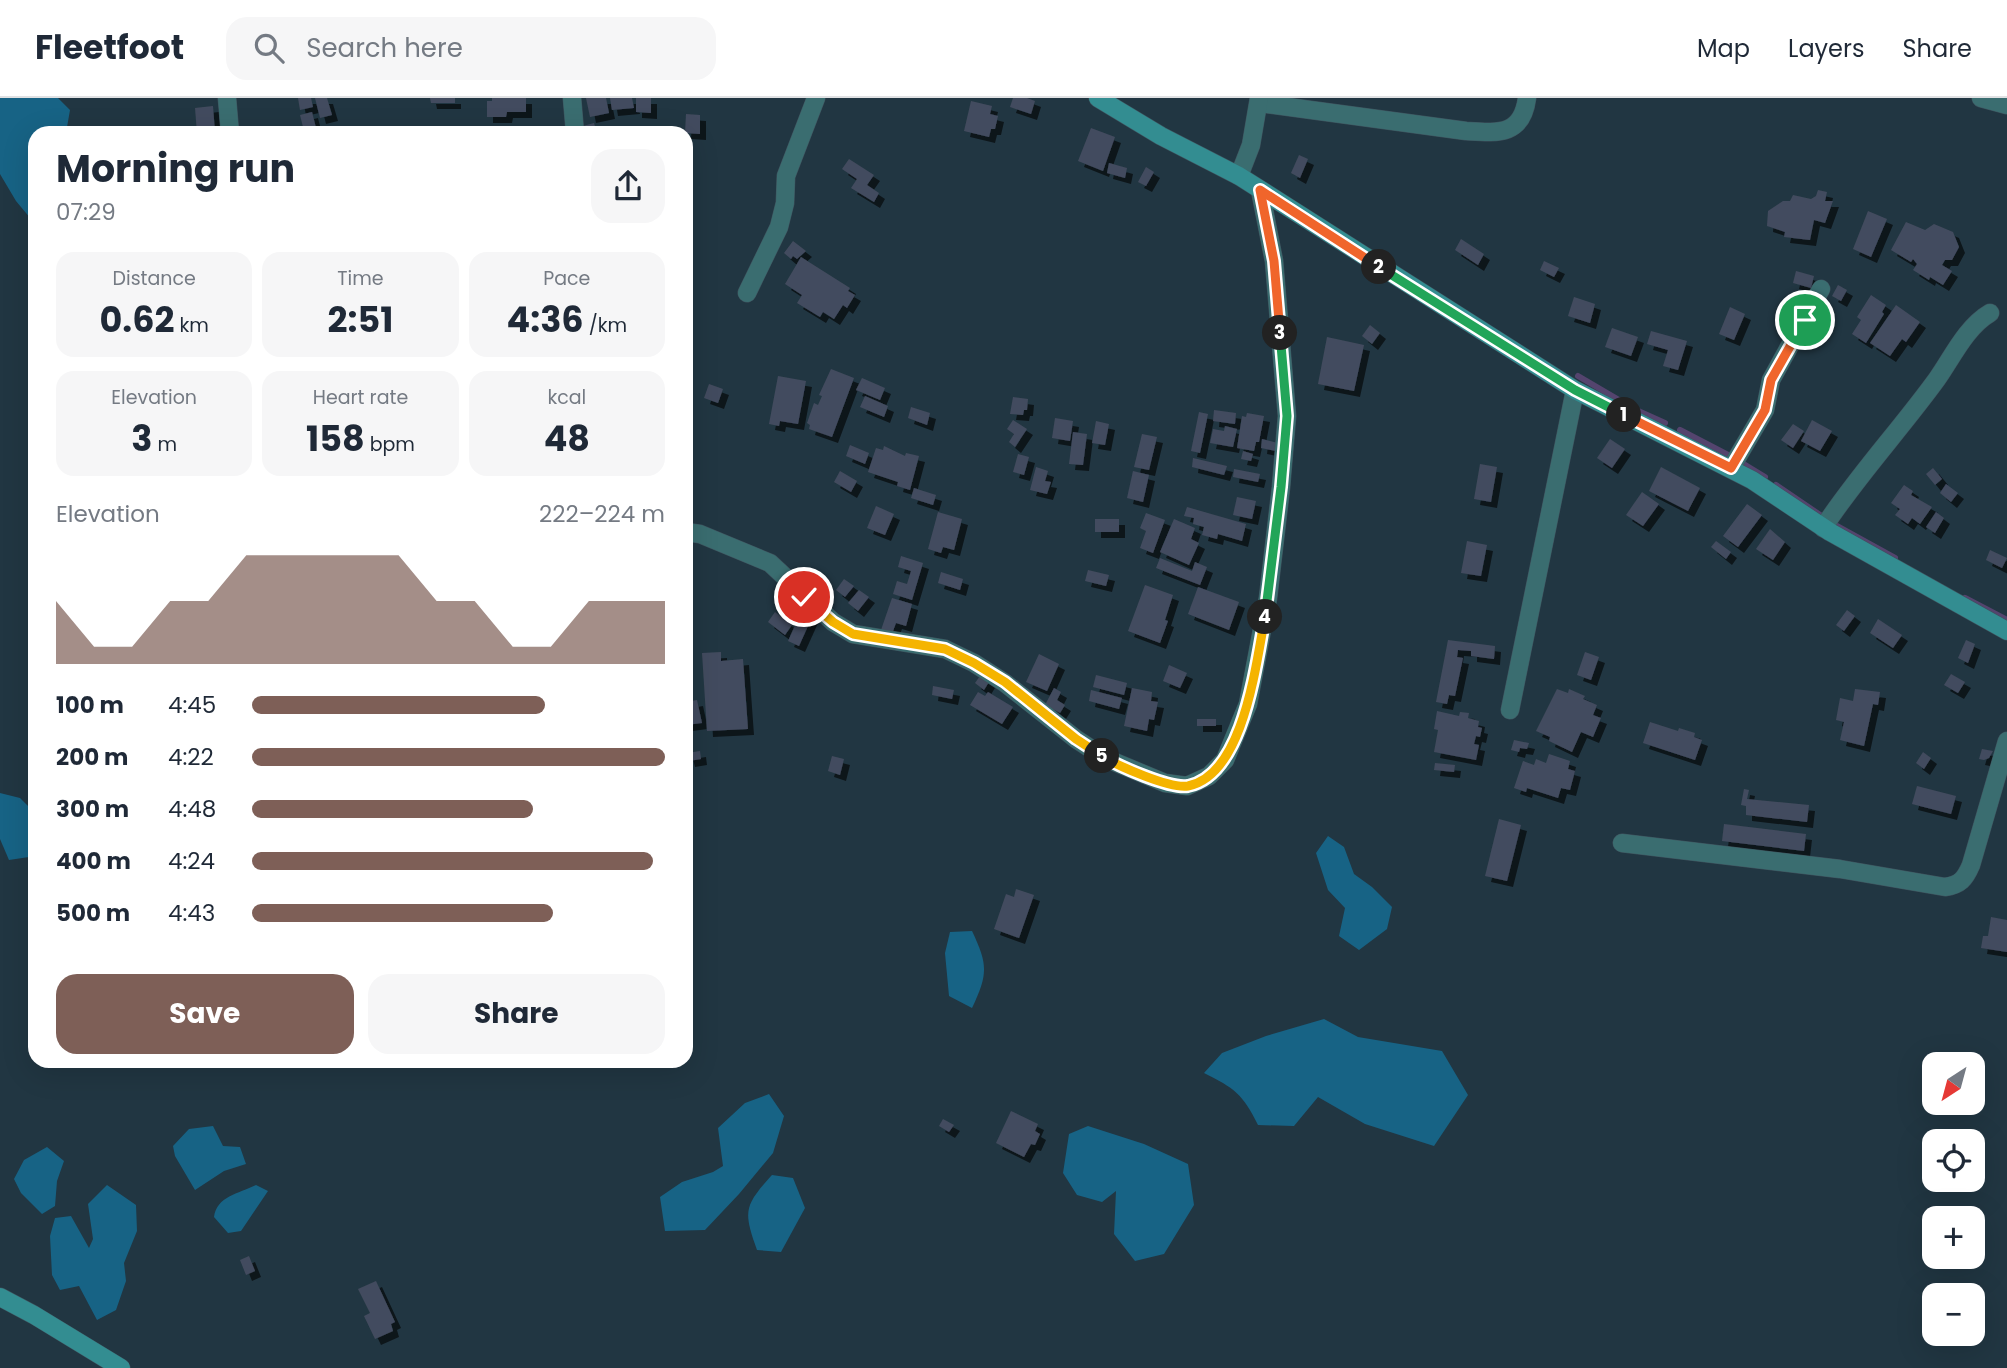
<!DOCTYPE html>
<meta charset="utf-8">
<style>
:root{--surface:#fff;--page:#f6f6f7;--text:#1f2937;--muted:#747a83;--line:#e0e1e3;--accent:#7e5f57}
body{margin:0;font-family:Poppins,sans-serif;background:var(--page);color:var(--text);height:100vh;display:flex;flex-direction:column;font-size:26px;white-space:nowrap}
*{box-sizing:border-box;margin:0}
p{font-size:23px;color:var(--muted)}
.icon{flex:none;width:38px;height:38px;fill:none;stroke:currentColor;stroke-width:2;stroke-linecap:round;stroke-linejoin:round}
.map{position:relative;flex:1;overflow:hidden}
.sheet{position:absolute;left:28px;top:28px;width:665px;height:942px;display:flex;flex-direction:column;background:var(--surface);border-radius:21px;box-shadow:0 7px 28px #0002}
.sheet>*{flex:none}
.needle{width:46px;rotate:216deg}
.controls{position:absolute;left:1922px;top:954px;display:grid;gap:14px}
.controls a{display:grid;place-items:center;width:63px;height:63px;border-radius:14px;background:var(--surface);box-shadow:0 7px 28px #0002;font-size:35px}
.pin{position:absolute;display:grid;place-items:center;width:60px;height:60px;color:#fff;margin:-30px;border:4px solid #fff;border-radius:50%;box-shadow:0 2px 7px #0007}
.km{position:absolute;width:35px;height:35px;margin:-18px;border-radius:50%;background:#222;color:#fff;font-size:19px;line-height:35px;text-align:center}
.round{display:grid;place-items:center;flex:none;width:74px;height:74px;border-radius:21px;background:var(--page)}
.summary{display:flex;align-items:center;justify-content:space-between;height:119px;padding:0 28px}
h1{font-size:38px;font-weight:700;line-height:52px}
.figures{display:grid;grid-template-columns:repeat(3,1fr);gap:10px;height:119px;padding:7px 28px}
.figures div{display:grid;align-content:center;border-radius:18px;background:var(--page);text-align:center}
.figures b{font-size:35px;font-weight:700}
.figures small{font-size:19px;font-weight:400}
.figures p{font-size:19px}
.chart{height:196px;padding:14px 28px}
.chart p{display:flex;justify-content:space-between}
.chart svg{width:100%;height:126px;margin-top:7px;fill:var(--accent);opacity:.7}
.button{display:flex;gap:14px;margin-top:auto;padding:14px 28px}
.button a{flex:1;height:80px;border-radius:21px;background:var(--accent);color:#fff;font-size:28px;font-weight:700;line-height:80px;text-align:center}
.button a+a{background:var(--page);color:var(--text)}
ul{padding:0 28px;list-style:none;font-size:23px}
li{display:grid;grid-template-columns:112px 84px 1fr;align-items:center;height:52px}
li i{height:18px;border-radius:9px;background:var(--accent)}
header{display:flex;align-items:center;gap:42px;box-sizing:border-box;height:98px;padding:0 35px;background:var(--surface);border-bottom:2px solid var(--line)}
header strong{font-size:33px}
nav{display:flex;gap:38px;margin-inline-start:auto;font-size:24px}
.search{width:490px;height:63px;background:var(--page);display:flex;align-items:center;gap:18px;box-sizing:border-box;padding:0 24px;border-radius:21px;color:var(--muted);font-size:26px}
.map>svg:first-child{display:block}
</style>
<header>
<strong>Fleetfoot</strong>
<div class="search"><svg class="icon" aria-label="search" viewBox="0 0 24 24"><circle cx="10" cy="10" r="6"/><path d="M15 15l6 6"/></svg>Search here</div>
<nav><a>Map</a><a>Layers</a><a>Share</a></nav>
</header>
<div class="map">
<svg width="2007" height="1270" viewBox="0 0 2007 1270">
<defs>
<filter id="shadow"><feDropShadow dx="6" dy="6" stdDeviation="0" flood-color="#0009"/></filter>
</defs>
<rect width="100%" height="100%" fill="#213642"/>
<g fill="#176385">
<polygon points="0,0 58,0 70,12 66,35 35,35 35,121 31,121 16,103 0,76"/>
<polygon points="0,695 20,700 35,715 35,752 29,759 9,762 0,741"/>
<polygon points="1328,738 1344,749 1354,776 1372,789 1392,809 1387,831 1359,852 1339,838 1345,810 1328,792 1316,755"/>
<path d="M972,833C988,867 988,876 972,910L949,898L945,855L950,834Z"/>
<path d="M1324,921L1358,939L1442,953L1468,997L1434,1048L1365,1026L1318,999L1294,1028L1258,1027C1243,996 1234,990 1204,975L1222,955L1266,938Z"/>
<polygon points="769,996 784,1018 773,1055 739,1096 705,1132 665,1133 660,1099 682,1084 713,1074 723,1068 718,1030 745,1005"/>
<polygon points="213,1028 223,1048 240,1049 246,1066 224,1073 195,1092 175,1058 173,1048 189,1031"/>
<polygon points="1088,1028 1144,1046 1188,1066 1194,1107 1164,1156 1135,1163 1114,1136 1116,1093 1102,1104 1077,1097 1063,1075 1069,1036"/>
<polygon points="47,1049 64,1063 57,1083 55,1108 42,1116 21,1095 14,1081 24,1062"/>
<path d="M772,1077L793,1080L805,1110L781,1154L757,1152C743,1113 744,1108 772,1077Z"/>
<polygon points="107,1087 136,1107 137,1133 124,1165 126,1183 116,1212 97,1222 79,1188 60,1192 52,1177 50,1138 55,1120 71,1118 89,1150 93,1141 88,1106"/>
<path d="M256,1087L268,1093L241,1133L228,1135L214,1119C217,1098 238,1096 256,1087Z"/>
</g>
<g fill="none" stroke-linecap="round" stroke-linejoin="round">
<g stroke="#54446e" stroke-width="6">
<polyline points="1578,278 1636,312 1665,325"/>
<polyline points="1680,332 1730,358"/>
<polyline points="1742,365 1765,379"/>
<polyline points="1776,387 1823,419"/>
<polyline points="1835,427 1895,460"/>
<polyline points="1965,500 2007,522"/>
</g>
</g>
<g fill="#434b5e" filter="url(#shadow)">
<polygon points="298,0 311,0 313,9 300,12"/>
<polygon points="315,0 327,0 332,17 320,20"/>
<polygon points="430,0 455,0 455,5 431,5"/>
<polygon points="492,0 526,0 526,14 507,14 506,19 487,19 487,3 492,3"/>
<polygon points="586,0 606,0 609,15 590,19"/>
<polygon points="610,0 632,0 634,10 612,12"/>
<polygon points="636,0 651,0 651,15 636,14"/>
<polygon points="1013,0 1027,0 1035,3 1031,16 1010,9"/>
<polygon points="971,3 992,8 990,16 998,18 995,31 991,31 989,39 964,33"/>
<polygon points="213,8 215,35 197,35 195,10"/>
<polygon points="312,14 316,30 304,33 300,17"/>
<polygon points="686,16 700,17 700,36 685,35"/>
<polygon points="594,25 596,32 585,35 583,28"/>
<polygon points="1091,30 1115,39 1103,73 1078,63"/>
<polygon points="1299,57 1308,61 1300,80 1291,75"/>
<polygon points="849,61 874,77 867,87 879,95 874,104 851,90 857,81 842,71"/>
<polygon points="1109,65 1127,70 1125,80 1107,75"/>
<polygon points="1146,69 1154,74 1146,88 1138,84"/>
<polygon points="1818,92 1827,94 1825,103 1833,103 1825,125 1814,122 1810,142 1784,139 1785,134 1767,128 1768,113 1783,103 1790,103 1793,97 1811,101 1816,98"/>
<polygon points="1868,113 1887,121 1871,159 1853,151"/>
<polygon points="1906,124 1925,132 1934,126 1953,134 1959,149 1952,162 1945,162 1942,167 1952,173 1943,187 1930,179 1929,182 1913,172 1917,166 1913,161 1911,164 1891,152"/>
<polygon points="1461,141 1484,156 1478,167 1455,152"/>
<polygon points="793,143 806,153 797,161 793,158 791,161 784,155"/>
<polygon points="801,159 850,190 848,193 855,197 847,210 843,207 834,221 823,214 820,219 797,205 802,197 785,186"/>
<polygon points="1544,163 1559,170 1554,179 1540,172"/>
<polygon points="1796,173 1814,178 1811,190 1793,185"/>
<polygon points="1838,187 1847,192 1841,203 1832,198"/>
<polygon points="1871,197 1886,207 1882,214 1884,216 1866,245 1852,236 1861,222 1857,219"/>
<polygon points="1574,199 1595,206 1590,225 1568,218"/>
<polygon points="1896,207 1920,224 1906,244 1902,241 1890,258 1870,245"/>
<polygon points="1730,209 1745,216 1734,242 1719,236"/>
<polygon points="1370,227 1380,235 1372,246 1362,238"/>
<polygon points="1612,230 1638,239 1631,258 1605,249"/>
<polygon points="1651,233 1687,243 1678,272 1663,268 1668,252 1647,246"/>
<polygon points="1327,239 1364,247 1354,293 1318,286"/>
<polygon points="831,271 854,280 832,339 809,331 810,327 807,325 814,305 818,307 822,298 819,297"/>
<polygon points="778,278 806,283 798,326 780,323 779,328 769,326"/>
<polygon points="862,280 885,290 880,302 856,292"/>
<polygon points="709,286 723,291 718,305 704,300"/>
<polygon points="865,298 888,308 884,319 860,309"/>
<polygon points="1013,299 1028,301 1027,312 1024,312 1023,317 1010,316"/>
<polygon points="911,309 930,315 927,327 908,320"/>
<polygon points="1214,312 1236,315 1235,326 1213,323"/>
<polygon points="1199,314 1208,316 1200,355 1191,353"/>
<polygon points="1247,315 1264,318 1259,344 1256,344 1254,353 1237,350 1242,318 1246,319"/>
<polygon points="1055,320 1073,323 1070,343 1052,340"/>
<polygon points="1013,322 1027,331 1015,349 1009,344 1014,336 1007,331"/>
<polygon points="1812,322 1832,333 1820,353 1801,343"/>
<polygon points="1096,323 1109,326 1105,347 1092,345"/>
<polygon points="1793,326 1804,333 1793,350 1781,342"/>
<polygon points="1225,328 1237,331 1233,349 1210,345 1213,331 1224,333"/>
<polygon points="1073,334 1087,336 1083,367 1069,366"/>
<polygon points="1142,336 1157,339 1149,372 1134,369"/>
<polygon points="1262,341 1278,345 1276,353 1261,350"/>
<polygon points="1610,341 1625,351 1612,370 1597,360"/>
<polygon points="850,347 869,355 865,366 846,358"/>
<polygon points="884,348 905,358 906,355 919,358 910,392 897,388 898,384 868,374 876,350 883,352"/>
<polygon points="1243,353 1253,356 1251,363 1241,361"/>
<polygon points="1018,356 1029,359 1024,377 1013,374"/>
<polygon points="1193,360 1227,368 1224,377 1192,369"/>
<polygon points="1480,366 1497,369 1491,404 1474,401"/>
<polygon points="1036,369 1048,373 1045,383 1051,384 1047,396 1030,392"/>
<polygon points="1661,369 1700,390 1688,413 1649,393"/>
<polygon points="1933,370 1942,381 1935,387 1926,376"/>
<polygon points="1234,371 1260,376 1258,384 1233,379"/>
<polygon points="840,373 857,383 851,394 834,384"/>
<polygon points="1133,373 1149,377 1143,404 1127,400"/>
<polygon points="1946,386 1958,395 1951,404 1940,395"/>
<polygon points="1904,387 1913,393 1911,397 1932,409 1920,426 1912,420 1908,426 1895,417 1900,411 1891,405"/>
<polygon points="914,390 936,397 933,407 911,400"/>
<polygon points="1642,394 1659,406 1643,428 1626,417"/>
<polygon points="1237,399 1256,403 1252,421 1233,417"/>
<polygon points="1747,406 1762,417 1738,449 1723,438"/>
<polygon points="876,408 894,416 885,437 867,430"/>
<polygon points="1187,409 1246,426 1242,443 1218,436 1217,441 1202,437 1204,429 1193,426 1194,420 1184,418"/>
<polygon points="938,414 962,421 954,452 943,449 941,455 928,451"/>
<polygon points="1936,414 1944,420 1935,435 1926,429"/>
<polygon points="1146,415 1165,422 1153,455 1140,450 1146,433 1140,430"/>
<rect x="1095" y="421" width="24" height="13"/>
<polygon points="1174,421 1195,430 1191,441 1199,445 1189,467 1160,454"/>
<polygon points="1770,431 1785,444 1773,462 1756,451"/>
<polygon points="1467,443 1487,447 1481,478 1461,475"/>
<polygon points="1716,443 1731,454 1726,461 1711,449"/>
<polygon points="1990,452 2007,460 2002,470 1986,462"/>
<polygon points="901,458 923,465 912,502 893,496 897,483 907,486 911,473 898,469"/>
<polygon points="1160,460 1192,473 1195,464 1207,469 1200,487 1156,470"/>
<polygon points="1088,472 1109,477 1106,488 1085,483"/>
<polygon points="941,474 963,481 960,492 938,485"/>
<polygon points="844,481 854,488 845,499 836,492"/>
<polygon points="1145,487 1173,497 1165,522 1168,523 1160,545 1128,533"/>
<polygon points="1198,489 1239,504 1229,532 1188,516"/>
<polygon points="859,492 869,499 858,513 848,505"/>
<polygon points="892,500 912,506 906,528 896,525 892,536 881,532"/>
<polygon points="802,512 813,517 799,548 788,543"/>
<polygon points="1847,512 1855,518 1844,533 1836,527"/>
<polygon points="775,514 792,527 785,537 768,524"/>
<polygon points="1878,521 1902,537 1893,550 1870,535"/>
<polygon points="1448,542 1495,548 1494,561 1471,558 1471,553 1458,552 1457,559 1463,560 1455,598 1449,597 1447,606 1436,604"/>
<polygon points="1966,542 1975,546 1968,565 1958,560"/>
<polygon points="721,554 721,563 743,561 748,631 707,633 702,555"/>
<polygon points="1585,554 1599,559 1591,582 1577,577"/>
<polygon points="1039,556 1059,566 1047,593 1026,584"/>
<polygon points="1169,567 1187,575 1180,590 1163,583"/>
<polygon points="1951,576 1965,584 1958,595 1944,587"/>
<polygon points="1096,577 1127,585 1124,597 1093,589"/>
<polygon points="980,578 989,584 984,592 975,585"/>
<polygon points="933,588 954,592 952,601 932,597"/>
<polygon points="1054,590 1061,594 1057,602 1065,607 1060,615 1045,607"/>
<polygon points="1132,590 1152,594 1151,603 1158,604 1154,622 1149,621 1147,633 1124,628"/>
<polygon points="1557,591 1568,595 1569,591 1585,598 1583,601 1597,607 1593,617 1601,620 1593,639 1581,634 1572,654 1549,643 1550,639 1536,633"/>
<polygon points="1855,591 1880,594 1878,607 1873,606 1864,648 1840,642 1844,624 1836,622 1840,600 1853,603"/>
<polygon points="1091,592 1122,600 1119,611 1089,603"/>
<polygon points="978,594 985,598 988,594 1013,609 1002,626 970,607"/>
<polygon points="697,602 702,625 686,627 686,604"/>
<polygon points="1437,613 1459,618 1460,614 1469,615 1468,620 1479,623 1478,629 1482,630 1480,639 1476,638 1474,646 1479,647 1476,662 1434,654 1438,632 1434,631"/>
<rect x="1197" y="621" width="19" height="7"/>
<polygon points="1650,624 1678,633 1679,630 1695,635 1694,639 1702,642 1695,662 1643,645"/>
<polygon points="1514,642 1529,645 1527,651 1520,650 1519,654 1511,652"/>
<polygon points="1982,651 1993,653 1989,660 1984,662 1979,661"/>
<polygon points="700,653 701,661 689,663 687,655"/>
<polygon points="1923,654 1931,660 1924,671 1916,665"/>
<polygon points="1549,656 1570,663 1568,671 1575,673 1570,692 1561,690 1558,700 1527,690 1526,694 1514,690 1523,663 1534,667 1536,661 1546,665"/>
<polygon points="832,658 844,661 840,677 828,673"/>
<polygon points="1435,665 1455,667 1454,674 1434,672"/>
<polygon points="1917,688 1956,698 1951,716 1912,706"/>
<polygon points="1744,691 1749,692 1747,701 1809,707 1807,724 1746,717 1746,708 1741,707"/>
<polygon points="1499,721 1521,727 1507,783 1485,778"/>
<polygon points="1724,726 1806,736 1804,753 1722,743"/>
<polygon points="1016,791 1034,797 1019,840 994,831 1006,796 1014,799"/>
<polygon points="1991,819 2007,822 2007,854 1981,850 1983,838 1988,838"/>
<polygon points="1011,1013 1038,1026 1035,1033 1040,1036 1035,1047 1031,1046 1024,1059 996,1045"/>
<polygon points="943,1021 954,1027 949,1034 939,1028"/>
<polygon points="249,1158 255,1173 246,1177 240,1162"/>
<polygon points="376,1183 395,1224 391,1226 393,1233 375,1241 364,1218 370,1215 358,1191"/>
</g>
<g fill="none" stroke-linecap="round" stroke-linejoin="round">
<defs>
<g id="street">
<polyline points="227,0 230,35"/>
<polyline points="572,0 575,35"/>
<polyline points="1981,0 2007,7"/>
<path d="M1259,5L1466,33C1498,35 1522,38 1527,0"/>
<polyline points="1239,78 1251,47 1259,0"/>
<polyline points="747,195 779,129 785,105 786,78 816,0"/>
<polyline points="1731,370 1765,312 1771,282 1821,191"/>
<path d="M1823,430C1857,378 1900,332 1937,281C1952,260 1966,229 1990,215"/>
<polyline points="686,434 700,436 770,465 833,524 853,536 945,551 974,565 1005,585 1076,641 1105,660 1165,685 1187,688 1209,678 1225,662 1248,606 1268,500 1281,389 1287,318 1274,163 1260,92"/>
<polyline points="1510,612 1575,292"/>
<path d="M1622,745L1840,771L1945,789C1960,787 1965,781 1971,767L2007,643"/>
</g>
<g id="secondary">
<polyline points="1098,0 1161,38 1239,78 1575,292 1752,382 1830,434 2007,533"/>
<polyline points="0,1199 34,1217 121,1270"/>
</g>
</defs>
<use href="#street" stroke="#3f535e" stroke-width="19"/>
<use href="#secondary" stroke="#3f535e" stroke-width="19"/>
<use href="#street" stroke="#3a6d70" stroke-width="18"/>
<use href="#secondary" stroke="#338d91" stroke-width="18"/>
</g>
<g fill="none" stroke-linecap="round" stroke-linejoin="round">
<defs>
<polyline id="split-1" points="1624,317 1731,370 1765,312 1771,282 1805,222"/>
<polyline id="split-2" points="1379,169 1575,292 1624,317"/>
<polyline id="split-3" points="1280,235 1274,163 1260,92 1379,169"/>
<polyline id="split-4" points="1265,519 1281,389 1287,318 1280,235"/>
<path id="split-5" d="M1102,658C1118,668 1170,691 1188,688C1244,677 1256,565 1265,519"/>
<polyline id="split-6" points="804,499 833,524 853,536 945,551 974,565 1005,584 1076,641 1102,658"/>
</defs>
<use href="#split-1" stroke="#fff" stroke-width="14"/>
<use href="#split-2" stroke="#fff" stroke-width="14"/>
<use href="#split-3" stroke="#fff" stroke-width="14"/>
<use href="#split-4" stroke="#fff" stroke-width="14"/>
<use href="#split-5" stroke="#fff" stroke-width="14"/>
<use href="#split-6" stroke="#fff" stroke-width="14"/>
<use href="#split-1" stroke="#f0652b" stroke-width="9"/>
<use href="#split-2" stroke="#22a559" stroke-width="9"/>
<use href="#split-3" stroke="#f0652b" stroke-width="9"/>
<use href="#split-4" stroke="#22a559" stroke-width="9"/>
<use href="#split-5" stroke="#f5b400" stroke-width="9"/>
<use href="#split-6" stroke="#f5b400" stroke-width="9"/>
</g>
</svg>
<div class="controls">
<a><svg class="needle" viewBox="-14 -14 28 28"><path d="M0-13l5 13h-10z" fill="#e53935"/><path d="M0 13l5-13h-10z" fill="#747a83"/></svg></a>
<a><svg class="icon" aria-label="locate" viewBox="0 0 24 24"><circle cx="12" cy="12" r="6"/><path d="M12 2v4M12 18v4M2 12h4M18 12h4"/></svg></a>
<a>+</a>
<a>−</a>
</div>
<div class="pin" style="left:1805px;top:222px;background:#1e9e55"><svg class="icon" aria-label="arrive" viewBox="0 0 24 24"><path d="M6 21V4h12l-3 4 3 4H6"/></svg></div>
<div class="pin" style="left:804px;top:499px;background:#d93025"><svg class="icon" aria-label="check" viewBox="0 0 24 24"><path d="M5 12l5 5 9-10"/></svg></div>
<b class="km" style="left:1624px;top:317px">1</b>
<b class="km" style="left:1379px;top:169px">2</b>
<b class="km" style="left:1280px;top:235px">3</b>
<b class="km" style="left:1265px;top:519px">4</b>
<b class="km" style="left:1102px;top:658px">5</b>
<section class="sheet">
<div class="summary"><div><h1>Morning run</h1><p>07:29</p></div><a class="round"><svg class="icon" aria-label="share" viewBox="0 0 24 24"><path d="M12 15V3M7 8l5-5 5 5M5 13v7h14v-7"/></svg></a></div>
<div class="figures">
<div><p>Distance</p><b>0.62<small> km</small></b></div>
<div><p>Time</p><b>2:51</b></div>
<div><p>Pace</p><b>4:36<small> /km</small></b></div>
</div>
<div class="figures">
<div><p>Elevation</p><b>3<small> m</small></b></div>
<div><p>Heart rate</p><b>158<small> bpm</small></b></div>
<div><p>kcal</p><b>48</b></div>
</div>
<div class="chart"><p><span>Elevation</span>222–224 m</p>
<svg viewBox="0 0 160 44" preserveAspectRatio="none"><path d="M0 44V22L10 38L20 38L30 22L40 22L50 6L60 6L70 6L80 6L90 6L100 22L110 22L120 38L130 38L140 22L150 22L160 22V44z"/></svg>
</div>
<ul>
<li><b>100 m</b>4:45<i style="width:71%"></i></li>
<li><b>200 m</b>4:22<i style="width:100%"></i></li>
<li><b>300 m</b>4:48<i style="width:68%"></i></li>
<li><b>400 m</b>4:24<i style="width:97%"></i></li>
<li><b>500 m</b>4:43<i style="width:73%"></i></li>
</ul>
<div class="button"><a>Save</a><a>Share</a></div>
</section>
</div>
